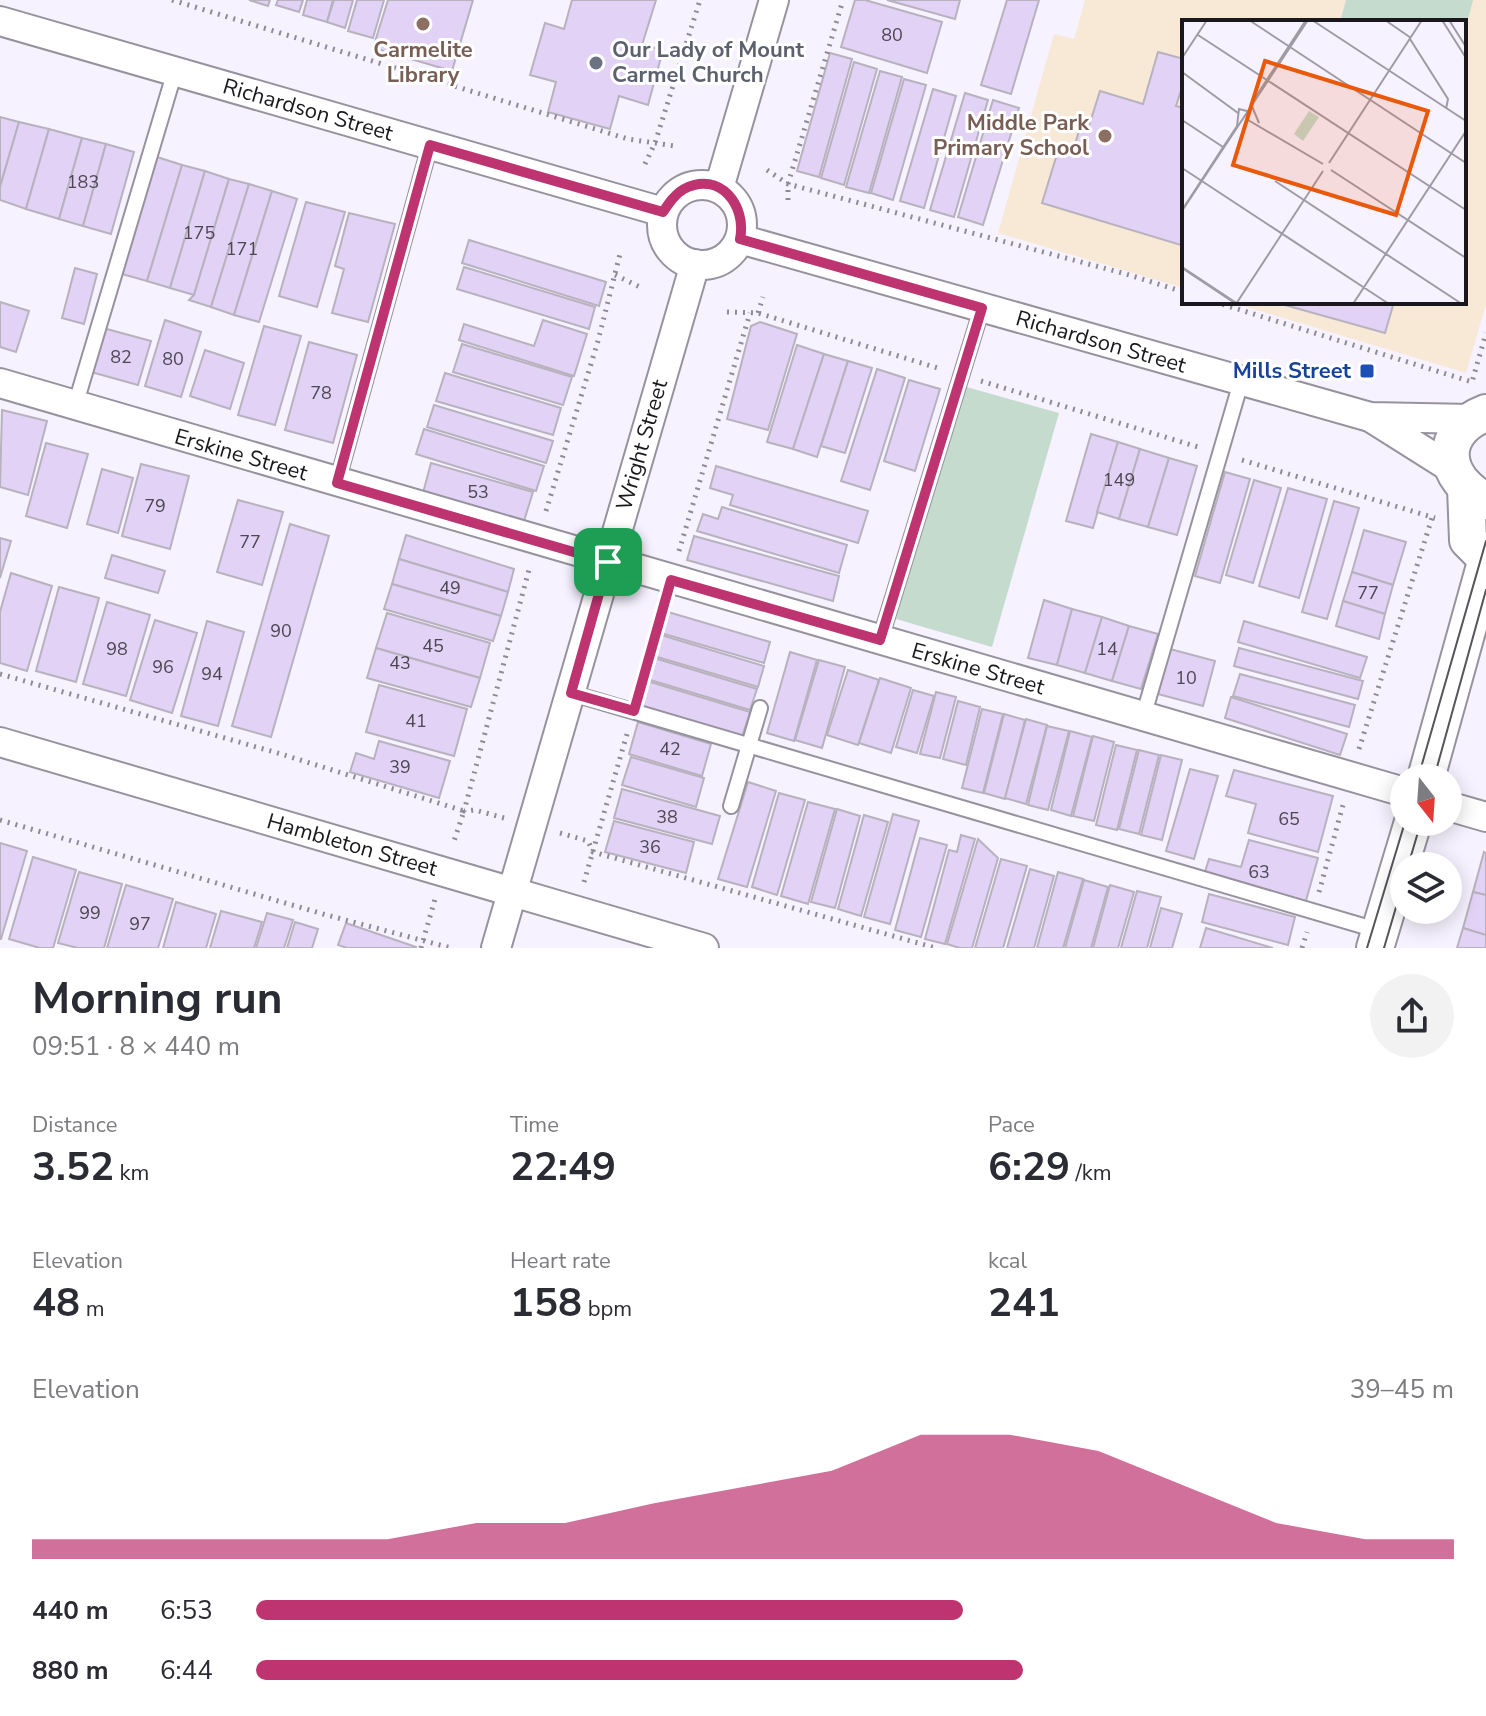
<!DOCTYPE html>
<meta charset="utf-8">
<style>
:root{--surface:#fff;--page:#f2f2f3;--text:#2b2b33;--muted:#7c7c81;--accent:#bd3471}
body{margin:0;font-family:"Nunito Sans",sans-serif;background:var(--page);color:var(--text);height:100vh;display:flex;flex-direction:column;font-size:30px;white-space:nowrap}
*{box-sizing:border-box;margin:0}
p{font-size:26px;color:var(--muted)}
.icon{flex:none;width:44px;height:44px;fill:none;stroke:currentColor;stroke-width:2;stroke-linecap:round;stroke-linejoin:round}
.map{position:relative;height:948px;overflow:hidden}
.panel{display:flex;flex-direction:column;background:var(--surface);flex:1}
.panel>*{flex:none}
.needle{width:52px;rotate:163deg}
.fabs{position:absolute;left:1390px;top:764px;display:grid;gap:16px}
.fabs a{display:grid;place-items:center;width:72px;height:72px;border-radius:50%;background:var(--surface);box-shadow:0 4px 20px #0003;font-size:40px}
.pin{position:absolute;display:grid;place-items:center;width:68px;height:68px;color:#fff;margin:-34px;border-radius:16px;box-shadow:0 4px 12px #0006}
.round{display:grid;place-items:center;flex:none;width:84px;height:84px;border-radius:42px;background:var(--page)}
.head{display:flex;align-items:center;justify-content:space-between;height:136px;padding:0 32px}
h1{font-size:44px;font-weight:700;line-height:60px}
.figures{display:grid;grid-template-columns:repeat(3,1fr);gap:12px;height:136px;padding:8px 32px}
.figures div{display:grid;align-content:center}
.figures b{font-size:40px;font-weight:700}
.figures small{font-size:22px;font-weight:400}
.figures p{font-size:22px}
.chart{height:224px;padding:16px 32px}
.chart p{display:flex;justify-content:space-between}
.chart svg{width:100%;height:144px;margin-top:8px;fill:var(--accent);opacity:.7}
ul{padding:0 32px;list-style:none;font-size:26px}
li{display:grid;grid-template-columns:128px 96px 1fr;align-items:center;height:60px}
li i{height:20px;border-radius:10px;background:var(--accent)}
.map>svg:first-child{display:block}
</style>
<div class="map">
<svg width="1486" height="948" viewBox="0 0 1486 948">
<rect width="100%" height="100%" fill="#f7f2ff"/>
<polygon fill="#f8e8d6" points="1085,0 1486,0 1486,304 1466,373 1230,302 1464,302 1464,22 1184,22 1184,288 998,233 1054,34 1074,39"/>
<g fill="#c4dbcd">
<polygon points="1346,0 1473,0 1464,35 1464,22 1340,22"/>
<polygon points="963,386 1059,413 992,647 896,619"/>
</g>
<g fill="#e2d3f6" stroke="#b7b2be" stroke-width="2">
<polygon points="249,0 270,0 268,6"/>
<polygon points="278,0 303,0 299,12 276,5"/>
<polygon points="307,0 333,0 327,22 303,15"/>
<polygon points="334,0 353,0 345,28 327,22"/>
<polygon points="357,0 384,0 373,38 348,31"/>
<polygon points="388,0 473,0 452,71 373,48"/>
<polygon points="572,0 656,0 642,45 663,50 648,105 619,96 610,129 548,112 556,82 530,75 545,23 564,29"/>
<polygon points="855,0 865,0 942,22 927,73 841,47"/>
<polygon points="887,0 960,0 955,19"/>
<polygon points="1007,0 1039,0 1011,94 981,85"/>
<polygon points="1158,52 1184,59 1184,81 1176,106 1184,108 1184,246 1042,203 1058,151 1072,155 1080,127 1088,129 1100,91 1143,104"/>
<polygon points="830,53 852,59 819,177 797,171"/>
<polygon points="854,62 877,69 844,185 821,178"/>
<polygon points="880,71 902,77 869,193 846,187"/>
<polygon points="904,79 926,85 893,200 871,193"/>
<polygon points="933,89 956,96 924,208 900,201"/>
<polygon points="965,93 988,100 954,217 930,210"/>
<polygon points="993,100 1019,108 983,225 958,217"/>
<polygon points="0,117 19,122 0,187"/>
<polygon points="19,122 49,129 26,209 0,200 0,187"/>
<polygon points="49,129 82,138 59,219 26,209"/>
<polygon points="82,138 106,144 83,226 59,219"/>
<polygon points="106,144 134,152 111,234 83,226"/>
<polygon points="157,157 182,165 147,281 122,274"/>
<polygon points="182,165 205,171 170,288 147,281"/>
<polygon points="205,171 229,179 194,295 170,288"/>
<polygon points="229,179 249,184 211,307 189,300 194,295"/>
<polygon points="249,184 272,191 234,315 211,307"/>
<polygon points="272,191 297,199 259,322 234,315"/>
<polygon points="306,202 345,212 317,307 279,296"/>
<polygon points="349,213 395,224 368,322 332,313 344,269 335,266"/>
<polygon points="469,240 606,282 599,306 462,263"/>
<polygon points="464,267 595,307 589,329 457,289"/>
<polygon points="75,268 97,274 84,324 62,318"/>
<polygon points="0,302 29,311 16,352 0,347"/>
<polygon points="1274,302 1394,302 1385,333"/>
<polygon points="165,320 201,332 181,397 145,386"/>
<polygon points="543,320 587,334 574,376 459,340 464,324 534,346"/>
<polygon points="760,322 797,334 768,430 727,419 751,326"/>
<polygon points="264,326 301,336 275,425 238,415"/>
<polygon points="103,328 151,341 138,385 91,372"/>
<polygon points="309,342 357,355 333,443 285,430"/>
<polygon points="462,344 572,377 563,405 453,372"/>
<polygon points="797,345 824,354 793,449 767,442"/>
<polygon points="205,350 244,363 230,409 190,396"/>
<polygon points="824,354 848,361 817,457 793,449"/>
<polygon points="848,361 872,368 845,453 821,446"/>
<polygon points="877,369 905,378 870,490 841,481"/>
<polygon points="445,373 561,408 553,435 436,401"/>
<polygon points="909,380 940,389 915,471 884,461"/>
<polygon points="434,405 553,441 546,463 427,427"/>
<polygon points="2,410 47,421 28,495 0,487"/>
<polygon points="424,429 544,466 536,491 416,454"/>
<polygon points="1091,434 1118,442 1093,528 1066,521"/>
<polygon points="1118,442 1140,449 1119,519 1097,512"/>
<polygon points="46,443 88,454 67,528 26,516"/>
<polygon points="1140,449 1169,458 1148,527 1119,519"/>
<polygon points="1169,458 1197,466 1177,535 1148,527"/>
<polygon points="431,463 533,492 524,521 423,493"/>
<polygon points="141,464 189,476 170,549 122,536"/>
<polygon points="716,466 868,511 858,543 730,505 733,495 710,488"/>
<polygon points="102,469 133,478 118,533 87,524"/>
<polygon points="1225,472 1250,479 1220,583 1195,576"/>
<polygon points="1254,480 1281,488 1253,583 1226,575"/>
<polygon points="1288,488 1327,499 1299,598 1259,586"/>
<polygon points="238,500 283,512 262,585 217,572"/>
<polygon points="1334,501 1359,508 1327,619 1302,612"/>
<polygon points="722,507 847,545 839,573 697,531 703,514 718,519"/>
<polygon points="290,524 329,536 271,737 232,726"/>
<polygon points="1364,530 1406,542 1393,585 1352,572"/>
<polygon points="406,535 514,569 508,592 399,559"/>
<polygon points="694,536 839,576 833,601 687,560"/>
<polygon points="0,538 11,541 0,578"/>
<polygon points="112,555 165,571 158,593 105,578"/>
<polygon points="399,559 508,592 501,616 392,584"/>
<polygon points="1352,572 1393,585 1385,614 1343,601"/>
<polygon points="11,573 52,586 27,671 0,663 0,612"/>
<polygon points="392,584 501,616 493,641 384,609"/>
<polygon points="59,587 99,598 76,682 36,671"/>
<polygon points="1044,600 1072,609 1057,665 1028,658"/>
<polygon points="1343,601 1385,614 1379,639 1336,626"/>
<polygon points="107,602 150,615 126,696 83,684"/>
<polygon points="1072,609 1102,617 1085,673 1057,665"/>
<polygon points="668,612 770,642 764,663 661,633"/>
<polygon points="387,613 490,643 480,678 376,648"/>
<polygon points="1102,617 1129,626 1112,681 1085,673"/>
<polygon points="155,620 197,633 172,713 130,700"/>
<polygon points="207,621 244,632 218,726 181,716"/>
<polygon points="1244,621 1367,657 1360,678 1238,642"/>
<polygon points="1129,626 1158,634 1141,689 1112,681"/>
<polygon points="661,635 764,666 758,687 654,656"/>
<polygon points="376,648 480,678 471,707 367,678"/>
<polygon points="1239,648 1363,681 1358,699 1234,666"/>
<polygon points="1170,649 1215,661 1203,706 1158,694"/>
<polygon points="790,652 817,660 794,741 767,733"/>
<polygon points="654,658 757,689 750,710 647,679"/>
<polygon points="819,660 845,667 822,748 795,740"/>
<polygon points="848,670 879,680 858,745 827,735"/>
<polygon points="1240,674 1355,705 1349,727 1233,696"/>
<polygon points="880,678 911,688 891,753 859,743"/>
<polygon points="647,681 750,712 742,737 639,706"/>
<polygon points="379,685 467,709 454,756 366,732"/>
<polygon points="913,690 934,696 917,753 896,747"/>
<polygon points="936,692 956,697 940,758 920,754"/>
<polygon points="1231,697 1347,734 1340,755 1225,718"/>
<polygon points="958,701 980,707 966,765 943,759"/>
<polygon points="982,709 1003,714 983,793 962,788"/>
<polygon points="1004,714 1025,720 1005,799 984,793"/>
<polygon points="1026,719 1047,725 1026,804 1005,798"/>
<polygon points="638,722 711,744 702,776 629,754"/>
<polygon points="1047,726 1069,731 1048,810 1028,805"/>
<polygon points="1070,731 1092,737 1071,816 1051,810"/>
<polygon points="1093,736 1114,742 1094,821 1073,816"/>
<polygon points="379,741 450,761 439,798 350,772 356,753 374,759"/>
<polygon points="1116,745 1137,750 1117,830 1096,825"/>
<polygon points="1139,750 1159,755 1139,834 1119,829"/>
<polygon points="1161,755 1182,760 1162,840 1141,835"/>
<polygon points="631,757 704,778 696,807 622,785"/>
<polygon points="1190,769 1218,776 1194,859 1166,851"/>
<polygon points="1234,770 1333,796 1318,852 1248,833 1256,804 1226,796"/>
<polygon points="748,782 776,791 747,887 718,879"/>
<polygon points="622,789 720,816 712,844 614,818"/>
<polygon points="779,793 805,800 777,895 752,887"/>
<polygon points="808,802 835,809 808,904 781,896"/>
<polygon points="837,809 860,816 835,908 811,902"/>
<polygon points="893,814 919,821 890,924 864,917"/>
<polygon points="864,815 888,822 861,916 838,909"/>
<polygon points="614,821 694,842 686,873 605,852"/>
<polygon points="961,835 975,839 945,944 925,939 949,850 957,852"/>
<polygon points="920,838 947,845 921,937 895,930"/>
<polygon points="978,839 998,858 972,948 960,948 947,944"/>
<polygon points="1249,840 1318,858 1305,904 1203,878 1209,859 1241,867"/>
<polygon points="0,843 27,851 1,939 0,939"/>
<polygon points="1484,852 1486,853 1486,895 1473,892"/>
<polygon points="33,857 76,870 53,948 40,948 9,939"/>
<polygon points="1001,859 1027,866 1003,948 975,948"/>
<polygon points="1030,869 1054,876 1034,948 1007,948"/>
<polygon points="79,872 122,884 104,948 78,948 58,943"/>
<polygon points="1058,872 1083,879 1063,948 1037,948"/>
<polygon points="1084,880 1108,887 1091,948 1065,948"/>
<polygon points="126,885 173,899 158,948 107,948"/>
<polygon points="1110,885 1134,892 1118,948 1093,948"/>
<polygon points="1137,891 1161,897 1147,948 1121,948"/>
<polygon points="1473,892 1486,895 1486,935 1463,928"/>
<polygon points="1209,894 1295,917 1288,945 1202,922"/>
<polygon points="176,902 216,914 206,948 163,948"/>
<polygon points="1161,908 1182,914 1172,948 1150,948"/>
<polygon points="221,911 262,922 254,948 210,948"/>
<polygon points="267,913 293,920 284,948 256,948"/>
<polygon points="295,922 318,929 312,948 287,948"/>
<polygon points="346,923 416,947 416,948 347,948 338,945"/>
<polygon points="1206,928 1273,948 1200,948"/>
<polygon points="1463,928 1486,935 1486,948 1457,948"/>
</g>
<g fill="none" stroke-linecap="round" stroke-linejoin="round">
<defs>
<g id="service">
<polyline points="75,406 175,71"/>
<polyline points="337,483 430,145"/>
<polyline points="880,640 982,308"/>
<polyline points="571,693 1380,931"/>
<polyline points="1143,717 1241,382"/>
<polyline points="731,806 760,708"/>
</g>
<g id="minor">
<polyline points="0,21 663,212"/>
<circle cx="702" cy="225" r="40"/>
<polyline points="719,188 774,0"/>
<polyline points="740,239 1370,417 1472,419"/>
<polyline points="0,383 1404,792"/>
<polyline points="1370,417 1454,470"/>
<polyline points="0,742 704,948"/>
<polyline points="1448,806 1486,817"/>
<polyline points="496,948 695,264"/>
</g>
<g id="tertiary">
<path d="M1486,413C1436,432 1442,479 1486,501"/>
<polyline points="1466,487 1468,540 1486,558"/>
<polyline points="1426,778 1486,562"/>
<polyline points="1375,948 1413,822"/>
</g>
</defs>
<use href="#service" stroke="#97939e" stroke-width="18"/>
<use href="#minor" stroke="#97939e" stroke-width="32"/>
<use href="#tertiary" stroke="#97939e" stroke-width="40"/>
<g stroke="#8f8b94" stroke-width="5" stroke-dasharray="2 6" stroke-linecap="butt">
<polyline points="172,0 628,139 675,146"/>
<polyline points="645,164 655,143 700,0"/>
<polyline points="767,170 788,184 1126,274 1184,292"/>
<polyline points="788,200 788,184 843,0"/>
<polyline points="615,275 640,287"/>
<polyline points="1215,302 1472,382 1486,333"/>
<polyline points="727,312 758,313 941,369"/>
<polyline points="758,313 763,297"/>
<polyline points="981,381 1198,447"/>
<polyline points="1242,460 1435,518"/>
<polyline points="546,511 598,341 620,254"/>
<polyline points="679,551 750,313"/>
<polyline points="0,674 281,754 464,811 453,844"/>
<polyline points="640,690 663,607"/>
<polyline points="1359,749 1432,518"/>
<polyline points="504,818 475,810 464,811 530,566"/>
<polyline points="0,820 323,914 451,948"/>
<polyline points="560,833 588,841 593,852 936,948"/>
<polyline points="584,882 627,734"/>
<polyline points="1319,892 1343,805"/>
<polyline points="421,948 435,899"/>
<polyline points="1302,948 1307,932"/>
</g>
<use href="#service" stroke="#fff" stroke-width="14"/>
<use href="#minor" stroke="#fff" stroke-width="28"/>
<use href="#tertiary" stroke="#fff" stroke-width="36"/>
<g stroke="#57545a" stroke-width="2">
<polyline points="1418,778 1486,541"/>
<polyline points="1434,778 1486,590"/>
<polyline points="1408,866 1421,822"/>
<polyline points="1367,948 1405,822"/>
<polyline points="1384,948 1404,880"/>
</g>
</g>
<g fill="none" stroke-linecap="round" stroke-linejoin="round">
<defs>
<path id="route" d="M430,145L663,212C669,203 675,194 684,189C720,170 747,206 740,239L982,308L880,640L671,580L634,711L571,693L608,562L337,483Z"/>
</defs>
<use href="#route" stroke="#fff" stroke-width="16"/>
<use href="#route" stroke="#bd3471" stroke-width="10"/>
</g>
<g fill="#8d6e63" stroke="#fff" stroke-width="3">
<circle cx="423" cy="24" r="8"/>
<circle cx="1105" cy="136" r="8"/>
</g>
<circle fill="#6b7280" stroke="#fff" stroke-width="3" cx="596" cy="63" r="8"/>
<rect fill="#1a4fb4" stroke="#fff" stroke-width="3" x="1359" y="363" width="16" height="16" rx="4"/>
<g text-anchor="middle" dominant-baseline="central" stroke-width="6" stroke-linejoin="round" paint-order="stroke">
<g font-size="18" fill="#4c4752">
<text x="892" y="35">80</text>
<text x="83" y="182">183</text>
<text x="199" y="233">175</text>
<text x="242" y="249">171</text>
<text x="121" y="357">82</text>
<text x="173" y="359">80</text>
<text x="321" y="393">78</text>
<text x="1119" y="480">149</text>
<text x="478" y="492">53</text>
<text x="155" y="506">79</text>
<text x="250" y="542">77</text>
<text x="450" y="588">49</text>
<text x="1368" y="593">77</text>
<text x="281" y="631">90</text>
<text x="433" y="646">45</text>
<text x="117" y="649">98</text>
<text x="1107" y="649">14</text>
<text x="400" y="663">43</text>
<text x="163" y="667">96</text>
<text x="212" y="674">94</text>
<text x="1186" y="678">10</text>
<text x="416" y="721">41</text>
<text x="670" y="749">42</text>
<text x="400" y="767">39</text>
<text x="667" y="817">38</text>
<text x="1289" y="819">65</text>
<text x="650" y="847">36</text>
<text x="1259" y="872">63</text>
<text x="90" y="913">99</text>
<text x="140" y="924">97</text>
</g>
<g font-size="22" font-weight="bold" fill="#785e54" stroke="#fff">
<text x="423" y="50">Carmelite<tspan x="423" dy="25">Library</tspan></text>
<text x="1089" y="123" text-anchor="end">Middle Park<tspan x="1089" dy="25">Primary School</tspan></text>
</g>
<g font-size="22" font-weight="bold" fill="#5b616d" stroke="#fff" text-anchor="start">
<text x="612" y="50">Our Lady of Mount<tspan x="612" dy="25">Carmel Church</tspan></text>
</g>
<g font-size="22" fill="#1a181c" stroke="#fff">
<text transform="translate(308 110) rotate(16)">Richardson Street</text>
<text transform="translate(1101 342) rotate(16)">Richardson Street</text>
<text transform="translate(642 445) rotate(-74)">Wright Street</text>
<text transform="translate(241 455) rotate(16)">Erskine Street</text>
<text transform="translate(978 669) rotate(16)">Erskine Street</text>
<text transform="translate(352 845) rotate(16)">Hambleton Street</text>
</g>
<g font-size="22" font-weight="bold" fill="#164399" stroke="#fff" text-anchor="end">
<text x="1351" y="371">Mills Street</text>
</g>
</g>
<g transform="translate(1182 20)">
<rect width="284" height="284" fill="#f7f2ff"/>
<path d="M127,91L137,97L121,121L112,114Z" fill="#c4dbcd"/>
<path fill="none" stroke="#9f9ba4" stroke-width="2" d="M67,0L284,143M130,0L284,101M203,0L229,18M260,0L284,38M267,0L284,27M16,15L284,190M228,19L266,79L264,89M0,38L25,0M0,52L56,93M0,100L41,127M66,100L141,144M77,103L69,84L124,0M147,143L240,0M0,148L207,284M149,150L284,238M93,161L280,284M0,190L55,106L57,89L69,92M0,191L126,0M0,247L56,284M0,248L54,284M54,284L141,151M171,284L284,111"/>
<path fill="#e8590c" fill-opacity="0.15" stroke="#e8590c" stroke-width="4" d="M83,41L246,91L214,195L51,145Z"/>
<rect width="284" height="284" fill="none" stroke="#1a181c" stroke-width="4"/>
</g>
</svg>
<div class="fabs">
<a><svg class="needle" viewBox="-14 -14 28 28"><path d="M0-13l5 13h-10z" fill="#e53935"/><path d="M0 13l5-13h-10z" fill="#7c7c81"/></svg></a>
<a><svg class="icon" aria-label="layers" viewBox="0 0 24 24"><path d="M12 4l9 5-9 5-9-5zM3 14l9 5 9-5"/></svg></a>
</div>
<div class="pin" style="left:608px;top:562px;background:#1e9e55"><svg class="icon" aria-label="arrive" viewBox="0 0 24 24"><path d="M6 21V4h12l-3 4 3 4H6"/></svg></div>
</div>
<section class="panel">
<div class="head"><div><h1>Morning run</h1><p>09:51 · 8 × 440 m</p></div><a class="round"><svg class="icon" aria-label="share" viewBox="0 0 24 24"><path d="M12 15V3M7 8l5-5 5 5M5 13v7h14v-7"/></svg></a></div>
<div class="figures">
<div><p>Distance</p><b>3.52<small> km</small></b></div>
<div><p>Time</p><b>22:49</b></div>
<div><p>Pace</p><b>6:29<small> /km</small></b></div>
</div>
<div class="figures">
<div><p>Elevation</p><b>48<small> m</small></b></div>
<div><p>Heart rate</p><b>158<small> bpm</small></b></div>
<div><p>kcal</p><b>241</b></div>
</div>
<div class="chart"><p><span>Elevation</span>39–45 m</p>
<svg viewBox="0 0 160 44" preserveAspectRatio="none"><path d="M0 44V38L10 38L20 38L30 38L40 38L50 33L60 33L70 27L80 22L90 17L100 6L110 6L120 11L130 22L140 33L150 38L160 38V44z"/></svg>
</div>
<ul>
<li><b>440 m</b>6:53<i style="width:59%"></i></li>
<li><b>880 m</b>6:44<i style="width:64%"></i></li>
</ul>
</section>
